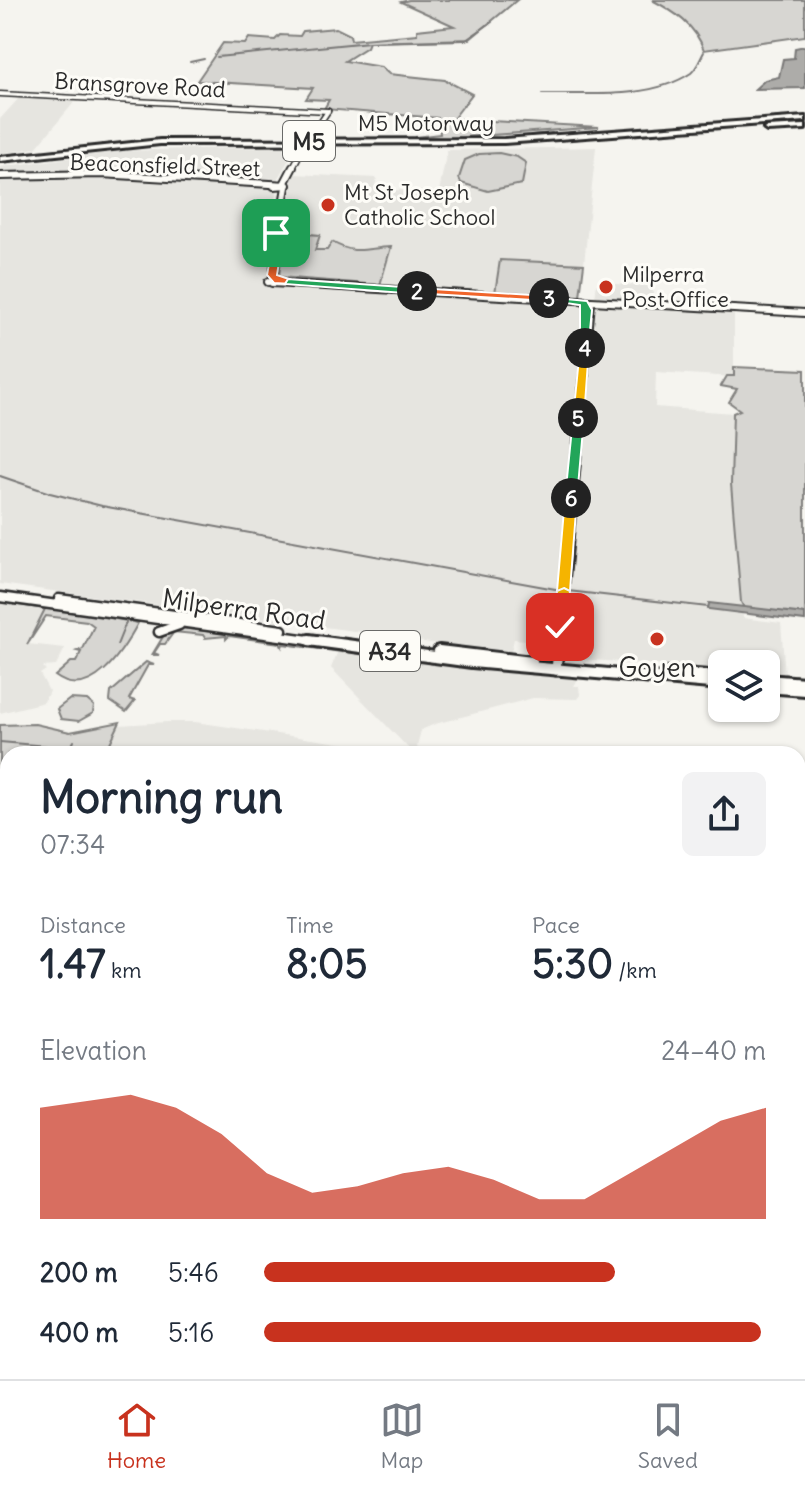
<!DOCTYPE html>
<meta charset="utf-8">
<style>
:root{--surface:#fff;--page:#f2f2f3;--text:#1f2937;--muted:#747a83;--line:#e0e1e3;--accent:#c8321e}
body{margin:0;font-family:Delius,sans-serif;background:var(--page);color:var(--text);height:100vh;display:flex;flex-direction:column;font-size:30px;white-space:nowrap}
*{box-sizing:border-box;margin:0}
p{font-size:26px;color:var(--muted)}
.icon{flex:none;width:44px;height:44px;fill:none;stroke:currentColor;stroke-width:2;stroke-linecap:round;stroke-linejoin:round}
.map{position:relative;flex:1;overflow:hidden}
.side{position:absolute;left:0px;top:746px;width:806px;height:634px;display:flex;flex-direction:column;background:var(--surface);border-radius:24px 24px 0 0;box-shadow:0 2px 6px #0004}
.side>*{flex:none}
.fabs{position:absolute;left:708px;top:650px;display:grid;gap:16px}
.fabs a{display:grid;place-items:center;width:72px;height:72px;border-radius:12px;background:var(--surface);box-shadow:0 2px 6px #0004;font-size:40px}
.pin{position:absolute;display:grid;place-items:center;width:68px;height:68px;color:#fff;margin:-34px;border-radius:16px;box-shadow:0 4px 12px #0006}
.km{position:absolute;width:40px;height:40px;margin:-20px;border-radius:50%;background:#222;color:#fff;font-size:22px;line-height:40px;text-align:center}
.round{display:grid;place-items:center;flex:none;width:84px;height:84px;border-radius:12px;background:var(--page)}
.head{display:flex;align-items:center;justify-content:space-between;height:136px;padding:0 40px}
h1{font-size:44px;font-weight:700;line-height:60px}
.stats{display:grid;grid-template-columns:repeat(3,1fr);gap:12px;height:136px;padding:8px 40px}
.stats div{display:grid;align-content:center}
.stats b{font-size:40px;font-weight:700}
.stats small{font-size:22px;font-weight:400}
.stats p{font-size:22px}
.chart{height:224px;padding:16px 40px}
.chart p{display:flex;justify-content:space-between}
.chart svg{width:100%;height:144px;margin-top:8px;fill:var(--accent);opacity:.7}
ul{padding:0 40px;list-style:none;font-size:26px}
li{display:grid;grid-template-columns:128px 96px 1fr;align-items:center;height:60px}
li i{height:20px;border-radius:10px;background:var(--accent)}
.tabs{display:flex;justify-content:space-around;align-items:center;height:112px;border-top:2px solid var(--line);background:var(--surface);font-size:22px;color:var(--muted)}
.tabs a{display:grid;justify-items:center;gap:4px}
.tabs .active{color:var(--accent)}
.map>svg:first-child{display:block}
</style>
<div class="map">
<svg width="805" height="1379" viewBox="0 0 805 1379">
<rect width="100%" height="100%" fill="#f5f4ef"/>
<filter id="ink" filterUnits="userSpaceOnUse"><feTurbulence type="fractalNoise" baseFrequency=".0125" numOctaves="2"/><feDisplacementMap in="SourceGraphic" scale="16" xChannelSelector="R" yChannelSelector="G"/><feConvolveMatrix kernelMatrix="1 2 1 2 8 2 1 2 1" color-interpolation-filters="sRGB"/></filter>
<g filter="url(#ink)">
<g fill="#e6e5e0">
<polygon points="20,97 76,100 36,148 0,154 0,119"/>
<polygon points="297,146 272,188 277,192 267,284 581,306 734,311 734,377 656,372 655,407 733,413 731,484 743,618 781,623 785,675 766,674 766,664 722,664 722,670 568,658 570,644 514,639 510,656 369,633 0,584 0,167 119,151"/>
<polygon points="596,147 584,264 500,260 495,293 279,277 293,174 377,178 374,189 439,192 447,150"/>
<polygon points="597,283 653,286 653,302 595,298"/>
<polygon points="0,602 46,609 28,644 65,648 56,666 43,667 46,670 40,674 49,691 44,702 0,713"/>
<polygon points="338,651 578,679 574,686 579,686 580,695 578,699 533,698 435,724 421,730 417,747 424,754 414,754 331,668"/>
<polygon points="168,722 195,722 393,751 392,754 136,754 110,743 119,725"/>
<polygon points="0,755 8,756 8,1163 0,1161"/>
<polygon points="798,1071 805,1074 805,1379 53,1379 56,1372 798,1372"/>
<polygon points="0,1189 8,1194 8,1372 12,1374 0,1373"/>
</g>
<g fill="#d7d6d2" stroke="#81807e" stroke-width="2">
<polygon points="409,0 517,0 470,39 369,42 367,47 345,61 381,67 389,74 445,80 472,94 453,119 599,127 450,138 415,137 440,134 438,118 324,109 329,100 306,99 313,88 197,81 223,43 245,44 249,38 275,40 280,35 300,36 303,31 336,28 350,35 351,40 417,34 417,30 454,26 401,2"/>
<path d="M652,0H805V36L704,50C695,25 675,12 652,0Z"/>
<polygon points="499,153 517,157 526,163 522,184 488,191 461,183 459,178 465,160 479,154"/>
<path d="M284,232L320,235L315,250H327L332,242C357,256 365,248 391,247L380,285L279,277Z"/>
<polygon points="500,260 584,264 580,296 495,293"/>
<polygon points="734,367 805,370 805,616 745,610 741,602 731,484 733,413 740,410 729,402 737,389 721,386 727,376 734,376"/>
<path d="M2,600L120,617L100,616L138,623C123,651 91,703 55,676L71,662H76L81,652L77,651L83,649L94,626L87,621L46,616L27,645L45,609L0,602Z"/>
<polygon points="180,628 341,647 342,652 283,644 282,647 280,643 229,636 226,639 226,636 205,638 203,635 174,632 165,644 160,644 154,653 159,655 152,655 164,635"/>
<polygon points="146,662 154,665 148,665 129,699 135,701 126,712 110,701 111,692"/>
<polygon points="70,699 87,700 94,706 93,713 79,721 61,719 57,709"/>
<polygon points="120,722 110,743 136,754 8,754 8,766 0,765 0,725 35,724 70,732"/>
<polygon points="0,780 8,781 8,993 0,1000"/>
<polygon points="798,1178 805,1181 805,1276 798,1273"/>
<polygon points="349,1372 442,1372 454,1379 344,1379"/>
<polygon points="498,1372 624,1372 636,1379 511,1379"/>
</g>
<g fill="#adaca9" stroke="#797877" stroke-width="2">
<polygon points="805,46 805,88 755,89 765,80 779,77 783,59 794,58 795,48"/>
<polygon points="709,603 805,614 805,621 708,609"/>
</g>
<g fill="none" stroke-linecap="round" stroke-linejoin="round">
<g stroke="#797877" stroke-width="2">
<polyline points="217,57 369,42 466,40 492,22"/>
<polyline points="190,62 204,59"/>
<path d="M542,94C587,93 651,100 691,73C697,68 700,59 704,52"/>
<polyline points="531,135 552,133"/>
<polyline points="0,476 50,493 102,506 561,590"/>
<polyline points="568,591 708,607"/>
<polyline points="117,645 127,620"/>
<polyline points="0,742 71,748"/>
<polyline points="68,754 74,741"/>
</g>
<g fill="#90908d" fill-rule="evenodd">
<polygon points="0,766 8,767 8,779 0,778"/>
<polygon points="8,1009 8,1029 0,1032 0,1012"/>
<polygon points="0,1078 8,1080 8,1099 0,1097"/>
<polygon points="798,1087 805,1089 805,1107 798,1104"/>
<polygon points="798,1284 805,1286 805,1309 798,1306"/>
<polygon points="805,1367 805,1379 791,1379 794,1372"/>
<polygon points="459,1372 492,1372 495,1379 462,1379"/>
<polygon points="658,1372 692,1372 695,1379 661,1379"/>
</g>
<g fill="#90908d" fill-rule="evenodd">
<polygon points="5,988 8,989 8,1030 0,1028 0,989"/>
<polygon points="798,1140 805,1142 805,1191 798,1189"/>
<polygon points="798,1265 805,1268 805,1324 798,1321"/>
<polygon points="640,1372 714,1372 717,1379 644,1379"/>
</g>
<defs>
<g id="secondary-far3">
<polyline points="0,94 328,111"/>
<polyline points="312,135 328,111"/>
<polyline points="292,169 302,150"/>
</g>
<g id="secondary-far2">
<polyline points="0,176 101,174 287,185 274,186"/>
<polyline points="284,184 293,167"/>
<polyline points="268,282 273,279 277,238 282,234 279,227 286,187"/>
<polyline points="272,283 805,313"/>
<polyline points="584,379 591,303"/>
</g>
<polyline id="secondary-far1" points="559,642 584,377"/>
<polyline id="secondary" points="556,670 559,640"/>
<g id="trunk-far1">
<polyline points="0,597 323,642"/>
<polyline points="59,599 282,630"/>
<polyline points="159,632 179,625"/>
</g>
<g id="trunk">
<polyline points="309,640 472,662 722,684"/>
<polyline points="439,651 532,662"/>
<polyline points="670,673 722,677"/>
<polyline points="766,680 805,683"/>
<polyline points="766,687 805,690"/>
</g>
<g id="motorway">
<polygon points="805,117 805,121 504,143 160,144 0,161 0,157 160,140 504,139"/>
<polygon points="805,125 805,129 767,131 764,129 767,127"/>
</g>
</defs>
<use href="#secondary-far3" stroke="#2b2b2b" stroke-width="7"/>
<use href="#secondary-far2" stroke="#2b2b2b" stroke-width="10"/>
<use href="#secondary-far1" stroke="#2b2b2b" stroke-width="12"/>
<use href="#secondary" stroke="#2b2b2b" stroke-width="15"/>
<use href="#trunk-far1" stroke="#2b2b2b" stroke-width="13"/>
<use href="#trunk" stroke="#2b2b2b" stroke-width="16"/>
<use href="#motorway" stroke="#2b2b2b" stroke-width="6"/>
<use href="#secondary-far3" stroke="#fdfcf7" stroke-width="4"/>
<use href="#secondary-far2" stroke="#fdfcf7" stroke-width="6"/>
<use href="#secondary-far1" stroke="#fdfcf7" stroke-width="7"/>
<use href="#secondary" stroke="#fdfcf7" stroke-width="9"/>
<use href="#trunk-far1" stroke="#fdfcf7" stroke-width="8"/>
<use href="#trunk" stroke="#fdfcf7" stroke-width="10"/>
<use href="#motorway" fill="#fdfcf7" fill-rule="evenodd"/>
<defs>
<polyline id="secondary-bridge" points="302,150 312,135"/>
</defs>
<use href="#secondary-bridge" stroke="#2b2b2b" stroke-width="7" stroke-linecap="butt"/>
<use href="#secondary-bridge" stroke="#fdfcf7" stroke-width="4"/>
</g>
</g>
<polygon fill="#f0652b" stroke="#fff" stroke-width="2" points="276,231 283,236 277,275 292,280 292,284 274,283 267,275 274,236 271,233"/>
<polygon fill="#22a559" stroke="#fff" stroke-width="2" points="288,279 417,288 422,291 417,294 285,284"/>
<polygon fill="#f0652b" stroke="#fff" stroke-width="2" points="417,288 549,296 554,298 549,301 414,293"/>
<polygon fill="#22a559" stroke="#fff" stroke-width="2" points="546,297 587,301 592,310 588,350 580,348 580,305 546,300"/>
<polygon fill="#f5b400" stroke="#fff" stroke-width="2" points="585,345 589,348 584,418 578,421 573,418 580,348"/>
<polygon fill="#22a559" stroke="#fff" stroke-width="2" points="578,415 584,418 577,498 571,502 565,498 573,418"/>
<polygon fill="#f5b400" stroke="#fff" stroke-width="2" points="571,495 577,498 570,591 564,595 557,591 565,498"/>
<polygon fill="#f5b400" stroke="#fff" stroke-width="2" points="564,588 570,591 566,627 560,631 554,627 557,591"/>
<g fill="#c8321e" stroke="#fdfcf7" stroke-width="3">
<circle cx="328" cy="205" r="8"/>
<circle cx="606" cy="287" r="8"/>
<circle cx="657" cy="639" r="8"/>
</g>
<g text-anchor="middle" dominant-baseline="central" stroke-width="6" stroke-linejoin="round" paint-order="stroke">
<g font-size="22" fill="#2b2b2b" stroke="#fdfcf7">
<text transform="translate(140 85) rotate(3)">Bransgrove Road</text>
<text x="426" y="123">M5 Motorway</text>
<text transform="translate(165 165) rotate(2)">Beaconsfield Street</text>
</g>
<g font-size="22" fill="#2b2b2b" stroke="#fdfcf7" text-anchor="start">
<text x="344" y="192">Mt St Joseph<tspan x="344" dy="25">Catholic School</tspan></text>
<text x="622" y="274">Milperra<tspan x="622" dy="25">Post Office</tspan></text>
</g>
<g fill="#fdfcf7" stroke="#6a6a68" stroke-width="2">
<rect x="283" y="121" width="52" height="40" rx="6"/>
<rect x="360" y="631" width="60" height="40" rx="6"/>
</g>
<g font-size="24" font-weight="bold" fill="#2b2b2b">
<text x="309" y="141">M5</text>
<text x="390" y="651">A34</text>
</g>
<g font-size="26" fill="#2b2b2b" stroke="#fdfcf7">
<text transform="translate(244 609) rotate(8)">Milperra Road</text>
</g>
<g font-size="26" fill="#2b2b2b" stroke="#fdfcf7">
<text x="657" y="667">Goyen</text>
</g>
</g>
</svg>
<div class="fabs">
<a><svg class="icon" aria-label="layers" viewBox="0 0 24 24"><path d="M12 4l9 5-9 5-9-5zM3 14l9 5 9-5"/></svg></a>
</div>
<div class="pin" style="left:276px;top:233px;background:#1e9e55"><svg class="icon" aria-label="arrive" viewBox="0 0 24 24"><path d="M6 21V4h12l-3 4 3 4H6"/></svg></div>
<div class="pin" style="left:560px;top:627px;background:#d93025"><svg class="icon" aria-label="check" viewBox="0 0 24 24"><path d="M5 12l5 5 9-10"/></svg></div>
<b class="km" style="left:417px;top:291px">2</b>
<b class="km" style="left:549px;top:298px">3</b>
<b class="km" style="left:585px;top:348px">4</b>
<b class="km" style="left:578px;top:418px">5</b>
<b class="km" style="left:571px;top:498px">6</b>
<section class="side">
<div class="head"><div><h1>Morning run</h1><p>07:34</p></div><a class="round"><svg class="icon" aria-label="share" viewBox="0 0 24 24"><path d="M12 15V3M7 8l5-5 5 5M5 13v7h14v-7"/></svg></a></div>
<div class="stats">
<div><p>Distance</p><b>1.47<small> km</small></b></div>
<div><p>Time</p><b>8:05</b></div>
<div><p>Pace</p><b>5:30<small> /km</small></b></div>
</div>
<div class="chart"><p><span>Elevation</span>24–40 m</p>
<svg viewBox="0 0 160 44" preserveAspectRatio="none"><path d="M0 44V10L10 8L20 6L30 10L40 18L50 30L60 36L70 34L80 30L90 28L100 32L110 38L120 38L130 30L140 22L150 14L160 10V44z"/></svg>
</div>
<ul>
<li><b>200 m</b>5:46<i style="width:70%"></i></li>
<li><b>400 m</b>5:16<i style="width:99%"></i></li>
</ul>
</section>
</div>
<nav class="tabs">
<a class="active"><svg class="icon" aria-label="home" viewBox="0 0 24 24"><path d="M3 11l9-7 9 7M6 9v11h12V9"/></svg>Home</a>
<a><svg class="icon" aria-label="map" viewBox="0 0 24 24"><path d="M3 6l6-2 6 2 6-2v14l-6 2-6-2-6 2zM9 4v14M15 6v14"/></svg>Map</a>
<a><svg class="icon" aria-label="saved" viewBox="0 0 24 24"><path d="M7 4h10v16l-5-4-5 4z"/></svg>Saved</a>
</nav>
